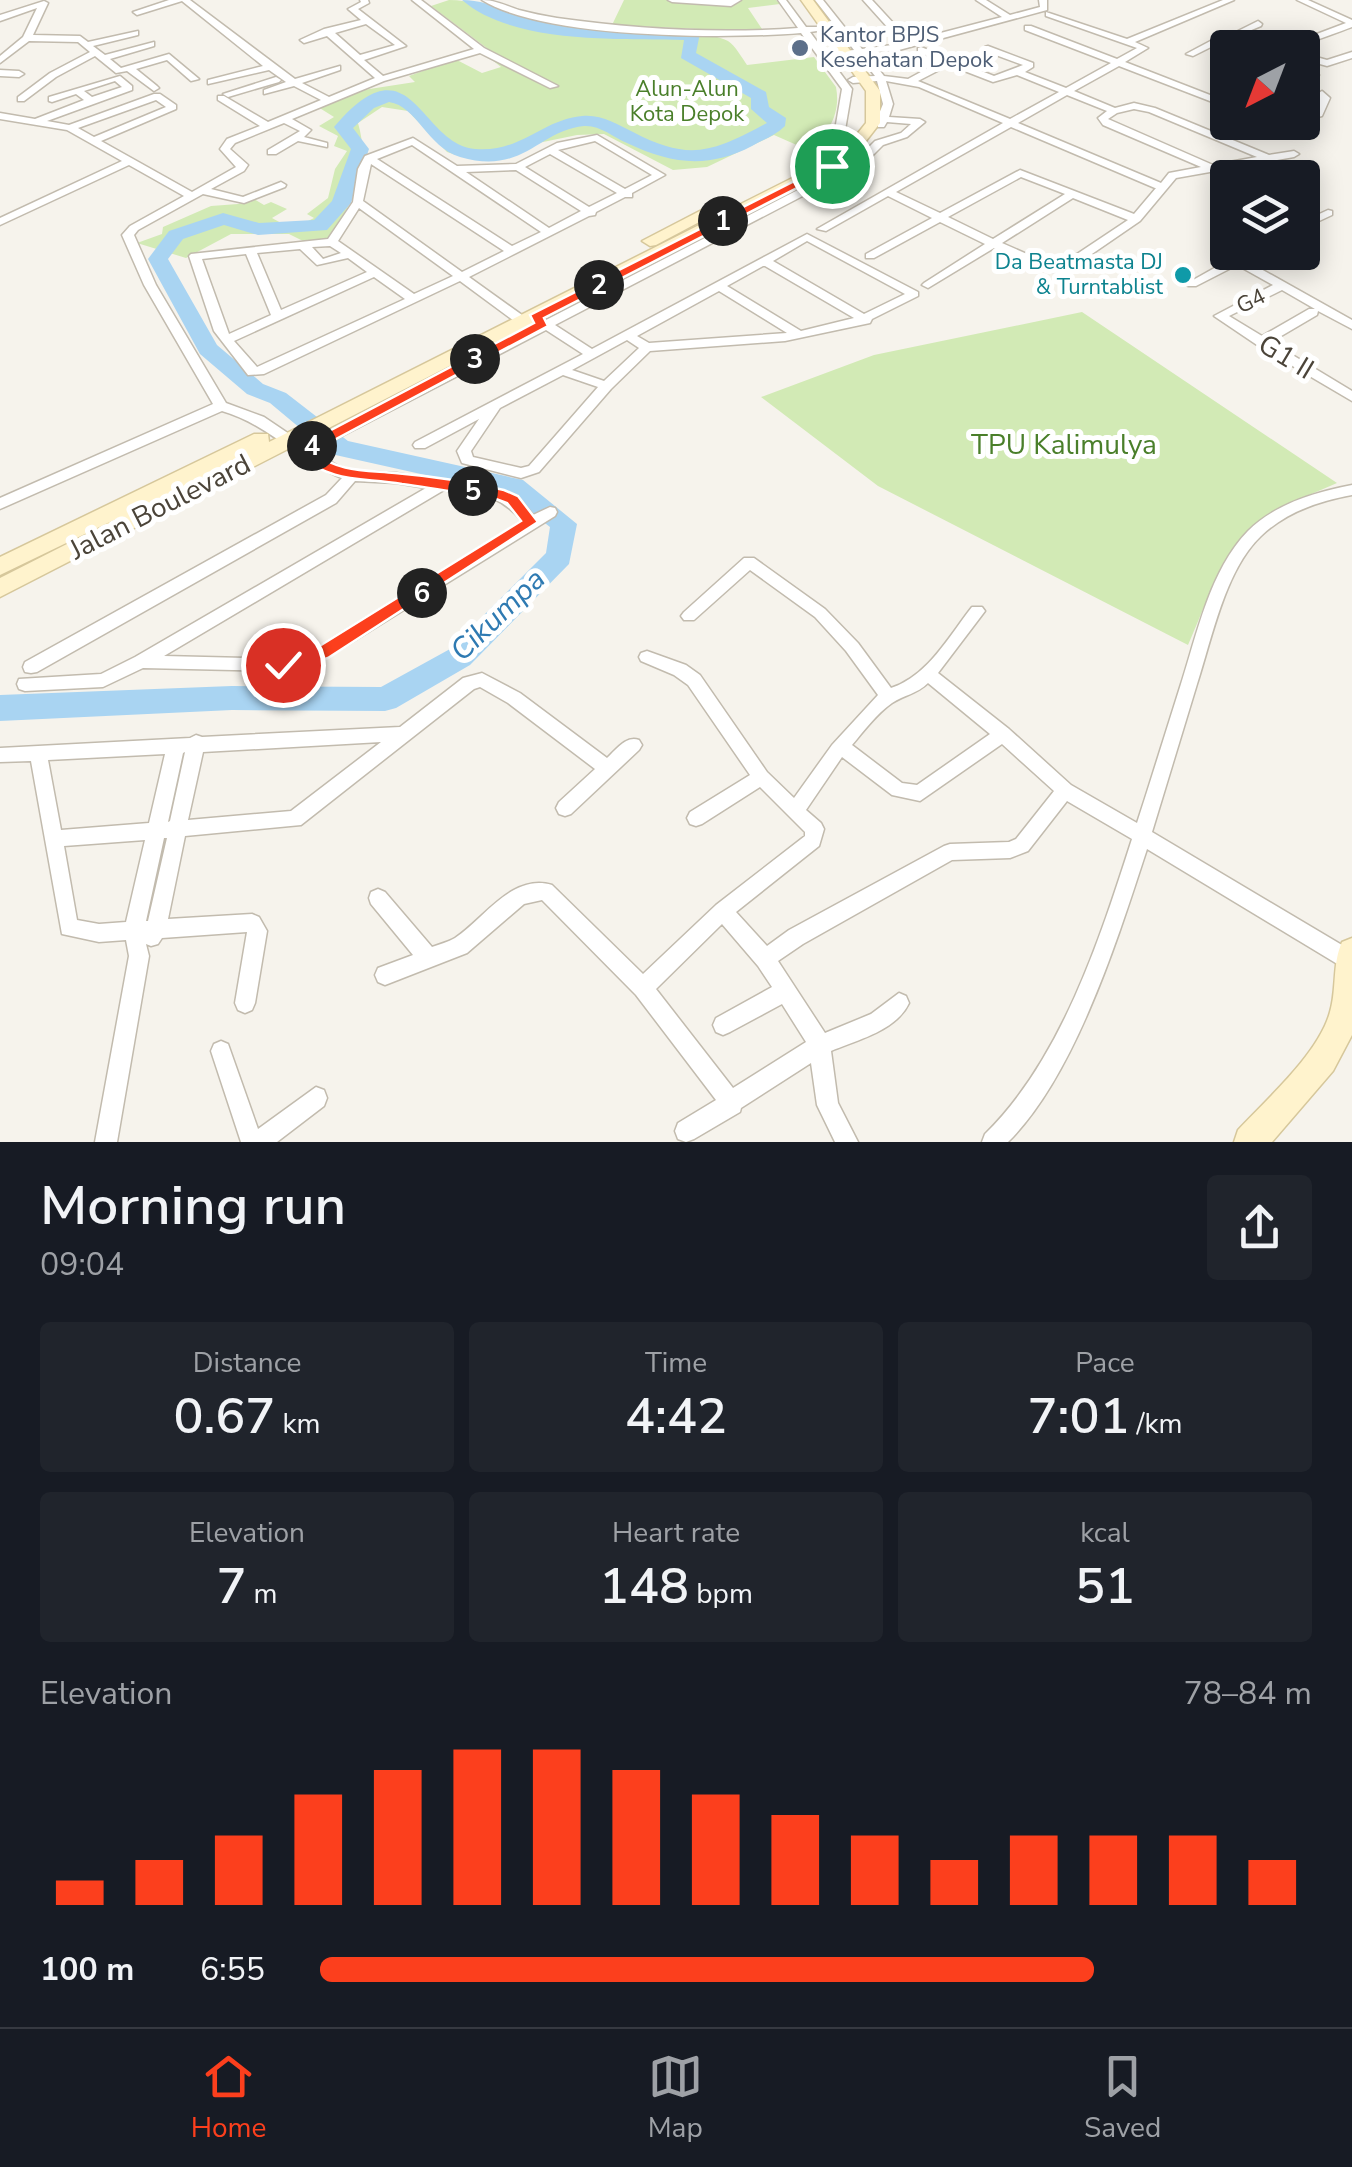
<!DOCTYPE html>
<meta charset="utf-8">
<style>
:root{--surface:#171b24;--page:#20242c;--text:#f1f3f6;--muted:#9ea1a6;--line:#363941;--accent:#fc3f1d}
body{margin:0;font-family:"Nunito Sans",sans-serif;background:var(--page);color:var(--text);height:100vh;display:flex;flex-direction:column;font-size:38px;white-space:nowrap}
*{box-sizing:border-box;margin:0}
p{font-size:32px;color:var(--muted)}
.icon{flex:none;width:55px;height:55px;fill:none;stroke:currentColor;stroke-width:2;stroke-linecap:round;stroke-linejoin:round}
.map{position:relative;height:1142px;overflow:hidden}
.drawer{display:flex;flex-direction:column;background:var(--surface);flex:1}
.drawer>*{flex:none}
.needle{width:65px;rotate:222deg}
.controls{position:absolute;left:1210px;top:30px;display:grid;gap:20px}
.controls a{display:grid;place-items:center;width:110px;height:110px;border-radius:10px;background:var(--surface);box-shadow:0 5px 25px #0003;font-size:50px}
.pin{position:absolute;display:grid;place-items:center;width:85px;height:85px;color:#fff;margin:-42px;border:5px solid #fff;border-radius:50%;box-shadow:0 2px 10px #0007}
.km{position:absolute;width:50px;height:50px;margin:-25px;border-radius:50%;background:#222;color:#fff;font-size:28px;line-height:50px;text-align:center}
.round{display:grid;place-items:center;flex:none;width:105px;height:105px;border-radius:10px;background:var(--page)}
.overview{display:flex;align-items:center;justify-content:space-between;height:170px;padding:0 40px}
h1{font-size:55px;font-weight:600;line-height:75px}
.figures{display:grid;grid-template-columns:repeat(3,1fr);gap:15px;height:170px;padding:10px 40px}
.figures div{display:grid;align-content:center;border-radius:10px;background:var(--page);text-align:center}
.figures b{font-size:50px;font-weight:600}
.figures small{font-size:28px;font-weight:400}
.figures p{font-size:28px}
.chart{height:280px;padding:20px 40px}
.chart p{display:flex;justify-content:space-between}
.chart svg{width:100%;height:180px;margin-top:10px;stroke:var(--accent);stroke-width:6}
ul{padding:0 40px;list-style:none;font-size:32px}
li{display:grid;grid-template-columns:160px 120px 1fr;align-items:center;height:75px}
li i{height:25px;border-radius:12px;background:var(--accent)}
.tab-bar{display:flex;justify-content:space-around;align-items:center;height:140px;border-top:2px solid var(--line);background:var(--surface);font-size:28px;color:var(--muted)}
.tab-bar a{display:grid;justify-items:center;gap:5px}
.tab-bar .selected{color:var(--accent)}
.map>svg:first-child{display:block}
</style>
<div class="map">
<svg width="1352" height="1142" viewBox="0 0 1352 1142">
<rect width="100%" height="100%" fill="#f6f3ec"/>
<g fill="#d2eab5">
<path d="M449,0C484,0 517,20 552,27C594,36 696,24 728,41C735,45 742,58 747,65L814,57L836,87C841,113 829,135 808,150L774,135L707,167L673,170L604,134L577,135L466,158L447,152L408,111L382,107L358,123C371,166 353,203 329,238L303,241L289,234H231L186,258L137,243L162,234L163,227L211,206L238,204L254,199L264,205L271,202L287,209L272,218L292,229L314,218L307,214L328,198L335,169L347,151L334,146L338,136L319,126L334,117L318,107L363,90L415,82L409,76L455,59L482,73L501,67L482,52L488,49L431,6Z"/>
<polygon points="624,0 776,0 780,4 748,8 764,32 612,25"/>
<path d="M1082,312L1337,483C1313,494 1287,503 1265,517C1224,544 1207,603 1188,645L878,486L761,397L874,355Z"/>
</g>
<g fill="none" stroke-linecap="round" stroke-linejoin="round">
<path fill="#a9d4f2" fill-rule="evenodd" d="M462,0C493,0 521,19 552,23C601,31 652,23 700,33L696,53L766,92L769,107L786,118L785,126C776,135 763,140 752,146C708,169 671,164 627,143C613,137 600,125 584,126C539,130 523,176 460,157C427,147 417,106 389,102L374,108L353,128L369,149L351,203L327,230L258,235L224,225L183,239L168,259L217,345L263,384L286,393L348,441L523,480L577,524L569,564L470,665L396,708L385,711L232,710L0,721V695L232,686L381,687L450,649L546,553L550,527L506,493L331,454L270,403L247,394L200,354L148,259L169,231L223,213L259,223L314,220L332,201L351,149L334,127C412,35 419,144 475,149C521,153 541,120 582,116C601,114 617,124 633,132C690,162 713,152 767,123L751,109V98L681,58L684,40C620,38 514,45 462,0Z"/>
<defs>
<g id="street">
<path d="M169,0H190L295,79L340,66V70L302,83L329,97L375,78L327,36L304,43L300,40L324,29L361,20L348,9L361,2L360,0H368L369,3L358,9L406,46L364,60L383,76L474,49L412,0H421L484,48L558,86L550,88L480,53L384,81L292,119L311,130L304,137L327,143V147L298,141L276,154H268V150L300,131L284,123L235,143L230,149L248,165L244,171L211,189L243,197L281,182L286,185L285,187L244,203L203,194L138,230L134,235L156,285L226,403L264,417L304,444L537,324L531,319L533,316L537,315L546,320L856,160L875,141L901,133L911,124L887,122L884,127H878L877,119L883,104L877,81L853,83L848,80L853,77L875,76L858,54L844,55V51L854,50L815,0H823L862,49L892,45L899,40L863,0H872L907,38L906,42L1002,17L976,0H986L1010,15L1040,7L1039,0H1047V10L899,50L866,53L884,76L908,79L941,61L918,52V48L921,47L994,76L1023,65L985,51V47L988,46L1033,63V67L1025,72L1066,88L1111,63L1025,30V26H1031L1117,59L1137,48L1046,16V12L1127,39L1223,0H1234L1135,42L1148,48L1125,62L1228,102V108L1119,66L1074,91L1115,108L1134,103L1155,108L1269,155L1294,151L1299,154L1294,157L1176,178L1140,221L1073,267L1052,272L1029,265L994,248L928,288L922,285L924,283L985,244L940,222L874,258H866V254L932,218L888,196L826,231L817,229L1003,123L919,87L886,81L893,104L889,117L920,119L925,122L907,137L883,145L864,164L555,325L592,349L807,234L918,292V296L872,319L870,323L785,341L650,351L611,389L539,472L521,478L462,463L457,451L479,419L425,448H415L413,445L415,442L583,354L546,330L313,451L338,466L353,471L396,473L504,491L517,496L533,515L550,507L555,508L557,512L555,516L328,657L283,671L143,668L103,687L25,691L19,689L17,684L19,679L101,674L135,657L426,488L396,483L355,481L336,503L37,672L31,673L25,672L23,667L25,662L326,495L342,478C298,461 268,424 222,411L0,509V498L213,404L144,285L122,235L130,226L184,196L129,165L0,225V218L122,161L67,130L0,119V113L35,119L84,100L76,94L52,102L49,101V97L120,76L132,86V90L47,121L69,125L154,94H160L176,105V109L101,141L192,192L236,167L220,149L227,139L260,126L218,100V96H224L268,122L321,100L294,86L264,94V90L286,82L269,70L208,84V80L263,66L182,1L137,15L133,12ZM366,24L395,45L360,55L335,33ZM949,65L993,82L1017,75L1059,92L1010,119L918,81ZM115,81L122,87L92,97L84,91ZM1067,95L1107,111L1098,118L1103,125L1201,167L1169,173L1161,183L1018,123ZM156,100L166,107L94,137L78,128ZM1134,109L1149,112L1257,157L1213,165L1108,119L1117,113ZM1011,127L1155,188H1156L1134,214L1020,170L940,213L896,192ZM1021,177L1065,194L993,239L948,217ZM1073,198L1128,220L1065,262L1052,265L1002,243ZM807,241L905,294L864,314L773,261ZM763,266H765L854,318L801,331L727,286ZM719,291L787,333L649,343L637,336ZM627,340L639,348L604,381L572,370ZM563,375L598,387L529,466L521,468L473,457L471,451L500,408ZM444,490C480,496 496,491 522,521L317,648L283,659L164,656Z"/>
<path d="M482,0C496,0 506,6 519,10C531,13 544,16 557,18C636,29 718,34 798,28L778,0H786L806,27H817V31L810,32L852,89L845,130L832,149H824L823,147L835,130L842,89L801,33C726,39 545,39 482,0Z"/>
<polygon points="668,0 741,0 731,6 672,2"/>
<path d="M1297,0H1308L1352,20V27C1306,44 1278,58 1230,35L1258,21L1262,24L1261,26L1242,34L1285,46L1346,23Z"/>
<polygon points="44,1 48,3 33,35 80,36 88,42 138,31 138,35 93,46 105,55 154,42 154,46 110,59 121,68 169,54 199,79 191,81 167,60 136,69 157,86 159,88 154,91 127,71 116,73 95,56 56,77 24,101 18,101 18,97 50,73 90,52 78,42 29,41 0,63 0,56 23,37 37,8 0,21 0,15"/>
<polygon points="1218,37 1245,44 1241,47 1219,43 1193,56 1186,54"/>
<polygon points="1352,52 1352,58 1327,66 1302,59 1302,53 1327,60"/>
<polygon points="1228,64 1228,70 1223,72 1218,69"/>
<polygon points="1302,67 1319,75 1314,85 1302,90 1302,83 1307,81 1309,76 1302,73"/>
<polygon points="0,70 19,71 24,74 19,77 0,76"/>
<polygon points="276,77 281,80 279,82 228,97 223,94"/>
<polygon points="1322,91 1330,98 1322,116 1302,121 1302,115 1313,114 1320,98 1317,94"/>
<polygon points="1236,122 1247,122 1238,129 1233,126"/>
<path d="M597,135L665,175L632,193V197H625L596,212L595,215L589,216L469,277L529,320V326H521L460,281L264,374L248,375L214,331L189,256L191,254L328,239L353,202L358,169L365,156L413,138L457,166L516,164L557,143ZM595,141L652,175L625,189L558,150ZM412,145L541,232L512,246L377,159ZM550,154L617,193L589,207L525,167ZM371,164L504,251L462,272L363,201ZM516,170L581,211L549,228L466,172ZM359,208L453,276L414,294L338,241ZM330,246L341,253L323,259L312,247ZM300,249L317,265L348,258L367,272L281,310L257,253ZM246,254L271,315L229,334L202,259ZM374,277L405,299L257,367L234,341Z"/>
<polygon points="1328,210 1332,211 1332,215 1302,229 1302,222"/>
<path d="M1243,252H1257L1245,260L1352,320V329L1318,311L1317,315L1271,342L1352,391V401L1257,345L1214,316L1273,285L1237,265L1196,286H1188L1186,284ZM1282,290L1315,309H1309L1262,336L1229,316Z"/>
<path d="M1352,485V495C1319,501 1286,512 1261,536C1225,570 1212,638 1197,684C1182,733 1167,783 1152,832L1352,951V970L1344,968L1147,849C1118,938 1075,1076 1008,1142H982L985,1134C1061,1060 1100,939 1132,839L1067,801L1028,851L1010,858L952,860L803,944L778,961L825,1033L871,1014L899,993L906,996L909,1003C896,1031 857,1040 831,1051L838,1103L858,1142H835L817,1105L811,1063L741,1108L740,1112L694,1139L686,1142L678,1139L675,1131L678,1123L716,1100L636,995L542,900L524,904L467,953L385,985L378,982L375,975L378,968L413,955L371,904L369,898L371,892L378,889L385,892L432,947C440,944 448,942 455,938C484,919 512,873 552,885L643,974L716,905L805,836V832L760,787L702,824L696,826L690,824L687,818L690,812L750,775L688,685L674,675L641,661L639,657L641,653L647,651L686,665L700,675L767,772L794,798L832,745L878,695L846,651L815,617L750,570L694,620H684L681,616L684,612L744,558H754L825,609L858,643L891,688C928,676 949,636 972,607H982L985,611L982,615L938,673L1009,729L1071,785L1137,823C1152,777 1166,731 1181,684C1197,634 1210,570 1248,531C1275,504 1315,492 1352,485ZM928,683L990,734L917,785L902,783L852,745C864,731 876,714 892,703C904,695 917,694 928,683ZM1002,744L1054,791L1016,839L1009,842L950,844L944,846L789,930L767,946L736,912L819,846L824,829L821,823L806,810L842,757L892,795L920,801ZM722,924L758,966L772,987L716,1018L713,1025L716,1032L723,1035L730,1032L782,1004L806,1042L733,1088L656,989Z"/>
<path d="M482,673L520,693L607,758C616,750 626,735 639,740L642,745L639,750L571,814L565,816L559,814L556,808L559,802L595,769L508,703L480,687L474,689L301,825L185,836L168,919L252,914L259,917L267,931L255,1003L252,1010L245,1013L238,1010L235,1003L247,932L162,938L158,944L151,946L146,944L149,956L117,1142H95L129,956L126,940L99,942L62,934L31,761L0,762V748L190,738L196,735L202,737L400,727L463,678ZM381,742L291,811L188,820L203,752ZM185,752L170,821L168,822L183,753ZM165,754L149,823L61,830L48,760ZM164,838H167L148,921H146ZM145,840L126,922L99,924L77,920L64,846Z"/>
<polygon points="221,1041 228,1044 258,1129 316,1087 324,1090 327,1098 324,1106 277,1142 241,1142 211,1051 214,1044"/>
</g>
<g id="secondary">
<polygon points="801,0 813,0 880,91 880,123 852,159 0,597 0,578 120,517 0,575 0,557 254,434 268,434 269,442 842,153 866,123 866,91"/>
<polygon points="719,201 733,204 656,245 650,246 642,241"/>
<path d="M1352,938V1035L1333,1071L1272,1142H1234L1238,1130C1267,1099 1319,1053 1330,1012C1337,989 1332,964 1342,942Z"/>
</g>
</defs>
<use href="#street" stroke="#c2bbae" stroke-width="3"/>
<use href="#secondary" stroke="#d6c79b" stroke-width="3"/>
<use href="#street" fill="#fff" fill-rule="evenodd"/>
<use href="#secondary" fill="#fff3cd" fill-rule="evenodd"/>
</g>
<path fill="#fc3f1d" stroke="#fff" stroke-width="2.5" d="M832,162L836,168L544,318L548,326L312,452C340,472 362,470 395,473C430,476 470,482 504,490L518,496L538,522L328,658L283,672L277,670V660L316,648L521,521L507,503L496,499C465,494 433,488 402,484C357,477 335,484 297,454V448L534,323L530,315Z"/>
<circle fill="#5c6f8a" stroke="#fff" stroke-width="4" cx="800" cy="48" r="10"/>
<circle fill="#0f9aa8" stroke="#fff" stroke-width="4" cx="1183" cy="275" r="10"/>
<g text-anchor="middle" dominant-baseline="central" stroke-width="10" stroke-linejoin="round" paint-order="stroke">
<g font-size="22" fill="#4e5e75" stroke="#fff" text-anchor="start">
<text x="820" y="35">Kantor BPJS<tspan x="820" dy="25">Kesehatan Depok</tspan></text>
</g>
<g font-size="22" fill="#4a7f2a" stroke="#fff">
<text x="687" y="89">Alun-Alun<tspan x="687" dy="25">Kota Depok</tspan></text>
</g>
<g font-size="22" fill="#0d838f" stroke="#fff" text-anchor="end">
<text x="1163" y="262">Da Beatmasta DJ<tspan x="1163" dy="25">&amp; Turntablist</tspan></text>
</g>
<g font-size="22" fill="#4b4439" stroke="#fff">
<text transform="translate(1251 301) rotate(-26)">G4</text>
</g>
<g font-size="28" fill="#4b4439" stroke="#fff">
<text transform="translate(1286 357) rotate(31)">G1 II</text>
<text transform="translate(160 507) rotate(-27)">Jalan Boulevard</text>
</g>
<g font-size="28" fill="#4a7f2a" stroke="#fff">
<text x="1064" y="445">TPU Kalimulya</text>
</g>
<g font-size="30" font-style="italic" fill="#2e7ab2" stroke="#fff">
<text transform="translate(498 615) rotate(-44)">Cikumpa</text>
</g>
</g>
</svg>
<div class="controls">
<a><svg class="needle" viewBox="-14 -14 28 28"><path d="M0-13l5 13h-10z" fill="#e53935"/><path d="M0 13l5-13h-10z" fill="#9ea1a6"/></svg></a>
<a><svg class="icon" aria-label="layers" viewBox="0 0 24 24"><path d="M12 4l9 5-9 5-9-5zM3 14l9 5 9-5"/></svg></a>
</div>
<div class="pin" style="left:832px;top:166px;background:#1e9e55"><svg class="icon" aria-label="arrive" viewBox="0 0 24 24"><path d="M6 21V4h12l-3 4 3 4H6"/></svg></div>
<div class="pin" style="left:283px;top:665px;background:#d93025"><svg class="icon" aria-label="check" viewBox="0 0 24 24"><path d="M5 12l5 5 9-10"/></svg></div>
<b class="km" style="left:723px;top:221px">1</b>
<b class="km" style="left:599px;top:285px">2</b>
<b class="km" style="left:475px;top:359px">3</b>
<b class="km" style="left:312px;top:446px">4</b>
<b class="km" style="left:473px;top:491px">5</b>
<b class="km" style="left:422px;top:593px">6</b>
</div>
<section class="drawer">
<div class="overview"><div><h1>Morning run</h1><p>09:04</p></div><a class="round"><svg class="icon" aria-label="share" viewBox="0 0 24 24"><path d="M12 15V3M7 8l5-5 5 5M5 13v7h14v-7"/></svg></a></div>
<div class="figures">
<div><p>Distance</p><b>0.67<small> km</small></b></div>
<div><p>Time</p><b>4:42</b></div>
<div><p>Pace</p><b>7:01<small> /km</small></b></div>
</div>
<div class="figures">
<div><p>Elevation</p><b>7<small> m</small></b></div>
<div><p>Heart rate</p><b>148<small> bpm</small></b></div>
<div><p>kcal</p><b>51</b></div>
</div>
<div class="chart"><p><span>Elevation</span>78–84 m</p>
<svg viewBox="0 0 160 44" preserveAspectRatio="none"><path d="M5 44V38M15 44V33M25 44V27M35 44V17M45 44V11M55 44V6M65 44V6M75 44V11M85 44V17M95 44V22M105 44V27M115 44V33M125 44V27M135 44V27M145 44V27M155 44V33"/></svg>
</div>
<ul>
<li><b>100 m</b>6:55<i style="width:78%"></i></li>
</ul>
</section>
<nav class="tab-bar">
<a class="selected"><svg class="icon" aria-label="home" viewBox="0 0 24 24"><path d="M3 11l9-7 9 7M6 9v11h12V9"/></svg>Home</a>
<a><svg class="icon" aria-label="map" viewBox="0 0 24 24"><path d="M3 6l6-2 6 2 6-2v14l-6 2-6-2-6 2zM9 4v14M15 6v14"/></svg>Map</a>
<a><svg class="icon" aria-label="saved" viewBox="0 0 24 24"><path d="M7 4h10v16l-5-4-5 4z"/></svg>Saved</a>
</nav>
